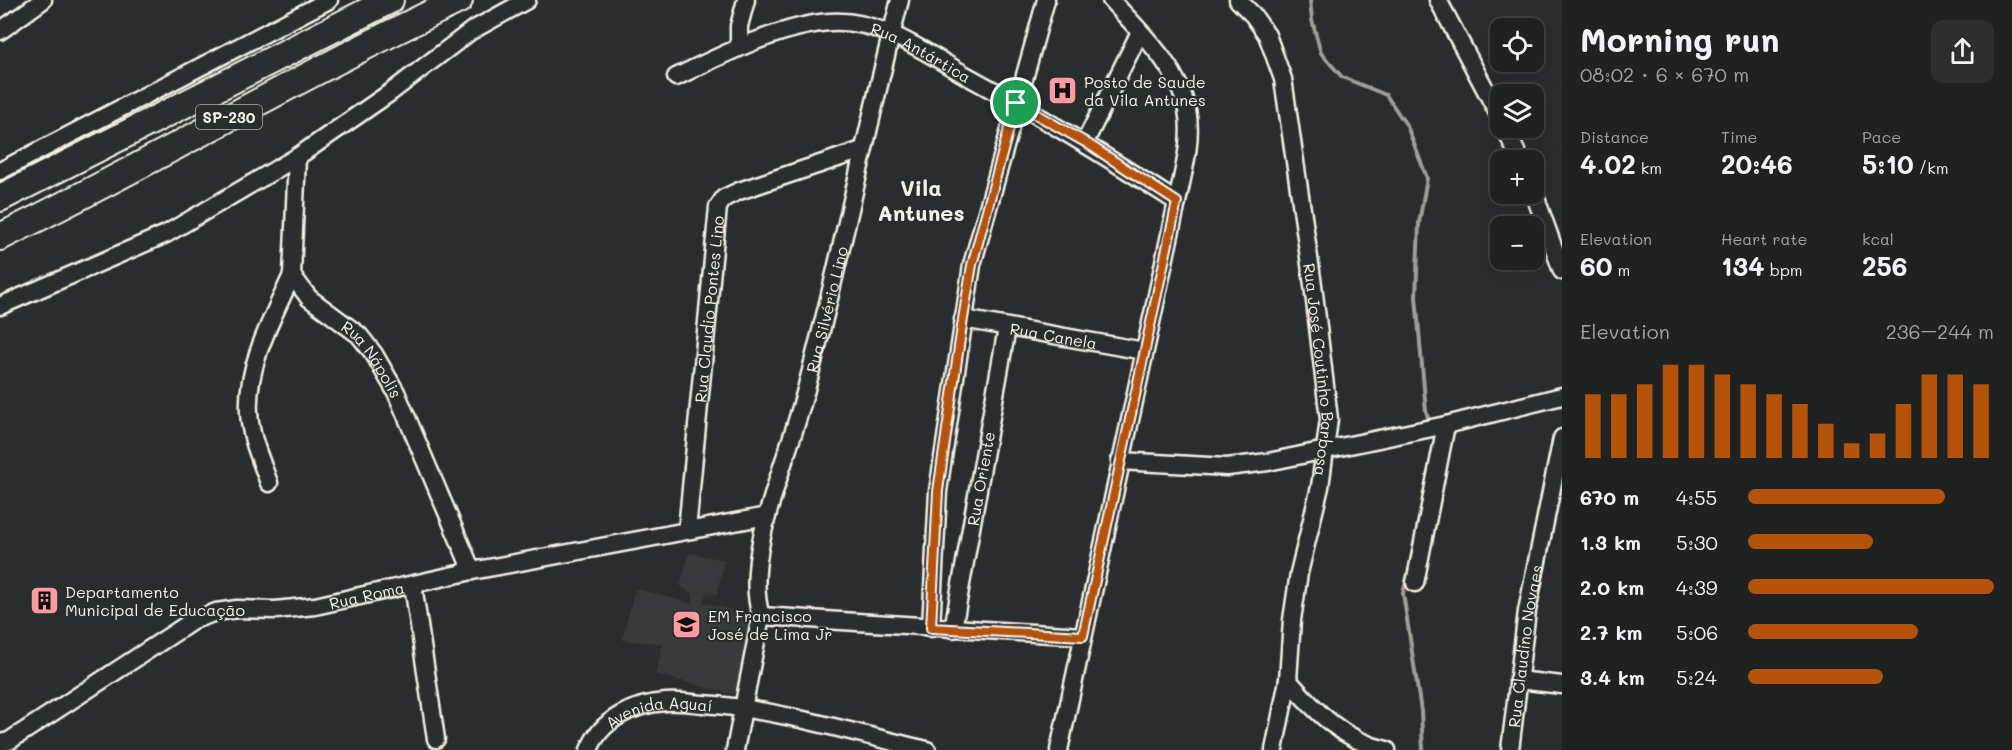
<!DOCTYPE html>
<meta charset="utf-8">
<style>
:root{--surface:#202222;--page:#2d2f2f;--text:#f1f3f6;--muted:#a2a4a5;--line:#3d3f40;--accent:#b45309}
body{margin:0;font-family:Mali,sans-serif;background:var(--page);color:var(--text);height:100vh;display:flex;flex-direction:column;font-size:22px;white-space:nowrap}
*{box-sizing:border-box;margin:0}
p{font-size:20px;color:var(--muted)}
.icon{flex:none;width:33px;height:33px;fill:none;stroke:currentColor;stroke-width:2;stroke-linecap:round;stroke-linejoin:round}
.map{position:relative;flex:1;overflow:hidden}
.drawer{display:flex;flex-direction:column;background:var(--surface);width:450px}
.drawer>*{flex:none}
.tools{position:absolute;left:1490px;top:18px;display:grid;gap:12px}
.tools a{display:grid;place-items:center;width:54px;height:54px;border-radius:12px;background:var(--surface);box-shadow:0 6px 24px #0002,0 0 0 2px var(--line);font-size:30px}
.pin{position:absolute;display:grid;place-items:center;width:51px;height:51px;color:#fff;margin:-26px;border:3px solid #fff;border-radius:50%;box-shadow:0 2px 6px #0007}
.round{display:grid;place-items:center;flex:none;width:63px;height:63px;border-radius:12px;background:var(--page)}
.head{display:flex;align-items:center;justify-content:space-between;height:102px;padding:0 18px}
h1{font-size:33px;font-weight:700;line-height:45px}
.metrics{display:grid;grid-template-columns:repeat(3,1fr);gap:9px;height:102px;padding:6px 18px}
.metrics div{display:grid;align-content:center}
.metrics b{font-size:26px;font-weight:700}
.metrics small{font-size:16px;font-weight:400}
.metrics p{font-size:16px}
.chart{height:168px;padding:12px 18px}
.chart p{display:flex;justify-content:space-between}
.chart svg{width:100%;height:108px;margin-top:6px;stroke:var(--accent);stroke-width:6}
ul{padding:0 18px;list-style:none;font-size:20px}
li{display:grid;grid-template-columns:96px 72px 1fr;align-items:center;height:45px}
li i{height:15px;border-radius:8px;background:var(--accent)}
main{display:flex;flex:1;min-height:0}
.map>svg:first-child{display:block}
</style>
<main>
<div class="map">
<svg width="1562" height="750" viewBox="0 0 1562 750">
<rect width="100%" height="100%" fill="#2a2d2e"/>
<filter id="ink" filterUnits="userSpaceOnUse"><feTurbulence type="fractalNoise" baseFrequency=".0167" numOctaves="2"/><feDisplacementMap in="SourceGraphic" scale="12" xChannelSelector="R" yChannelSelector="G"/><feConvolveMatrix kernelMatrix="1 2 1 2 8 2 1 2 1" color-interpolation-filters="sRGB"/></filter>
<g filter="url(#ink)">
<polygon fill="#373a3a" points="689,553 724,560 717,595 707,592 703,602 745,613 751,630 735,695 655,674 663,644 622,640 635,588 693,604 693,594 680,586"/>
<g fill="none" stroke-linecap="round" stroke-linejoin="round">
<g stroke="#9f9f9a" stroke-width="4">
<polyline points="1310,0 1312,20 1321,53 1342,77 1386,95 1407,126 1427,178 1419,223 1416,297 1426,411 1430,425"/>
<polyline points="1410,567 1403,593 1421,711 1423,750"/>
</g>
<defs>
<g id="minor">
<path id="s1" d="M1238,0L1253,15L1267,35L1283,79L1313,285L1329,419L1320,487L1299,573L1292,620L1288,680L1274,750"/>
<polyline points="1438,0 1500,117"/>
<polyline points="0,31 43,0"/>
<polyline points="739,48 739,26 746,0"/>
<path id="s2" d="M676,77C722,55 779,26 830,22C879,18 926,53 967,76C1039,115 1109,158 1177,202"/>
<polyline points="1505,128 1520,160"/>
<polyline points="1085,142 1140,32"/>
<path id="s3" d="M297,157L292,275L309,298L359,335L374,354L396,392L472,571"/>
<polyline points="0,171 329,0"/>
<polyline points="1533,190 1562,271"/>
<polyline points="0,306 166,234 297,157 391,92 471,31 527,0"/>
<path id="s4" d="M963,319L1144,351"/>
<polyline points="1120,461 1227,467 1268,462 1446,425 1562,396"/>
<path d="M269,483C261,460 250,437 249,412C246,365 273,317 292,275"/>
<path id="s5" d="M687,530L718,207L724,198L739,191L862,150"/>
<polyline points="1415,583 1446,425"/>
<polyline points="413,585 436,739"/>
<polyline points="761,616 1083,636"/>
<polyline points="931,628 938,491 972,265 1046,0"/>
<path id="s6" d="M953,629L1007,328"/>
<path d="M1288,680C1315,711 1345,742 1387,750"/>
<polyline points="1518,680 1562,685"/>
<path id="s7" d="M0,743L9,741L194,620L216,612L237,609L275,610L315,606L472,571L767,516"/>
<path id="s8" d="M589,750C601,719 634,704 666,702C678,701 691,703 703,704C778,709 853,733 927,750"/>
<path id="s9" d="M735,750L761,616C743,560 783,470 799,414C807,388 813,362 820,335C848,224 871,111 900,0"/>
<path d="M1059,750L1177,202C1183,173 1193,139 1187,110C1178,66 1140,32 1111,0"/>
<path id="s10" d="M1510,750L1527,611L1562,438"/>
</g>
<g id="highway">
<polyline points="0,198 390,0"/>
<path d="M0,237C155,161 303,74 459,0"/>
</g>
</defs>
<use href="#minor" stroke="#f4f1e8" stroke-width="21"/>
<use href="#highway" stroke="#f4f1e8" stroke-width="30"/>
<use href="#minor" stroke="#2a2d2e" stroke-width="16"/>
<use href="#highway" stroke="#2a2d2e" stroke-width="26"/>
</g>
</g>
<g fill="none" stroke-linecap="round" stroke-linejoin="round" filter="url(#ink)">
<defs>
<polygon id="route" points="1016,103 1085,142 1177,202 1083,636 931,628 938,491 963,319 972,265"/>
</defs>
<use href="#route" stroke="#fff" stroke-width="12"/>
<use href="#route" stroke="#b45309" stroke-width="8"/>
</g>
<defs>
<symbol id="hospital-square" viewBox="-11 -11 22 22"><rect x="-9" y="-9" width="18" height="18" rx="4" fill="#ff9aa2" stroke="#2a2d2e"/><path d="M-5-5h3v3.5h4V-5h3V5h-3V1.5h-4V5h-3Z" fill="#111"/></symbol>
<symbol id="building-square" viewBox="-11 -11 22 22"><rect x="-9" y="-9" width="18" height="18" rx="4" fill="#ff9aa2" stroke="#2a2d2e"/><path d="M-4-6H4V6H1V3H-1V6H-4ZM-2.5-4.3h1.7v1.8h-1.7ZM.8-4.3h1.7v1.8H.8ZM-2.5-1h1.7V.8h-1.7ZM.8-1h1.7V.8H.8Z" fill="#111"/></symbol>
<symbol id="school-square" viewBox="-11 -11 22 22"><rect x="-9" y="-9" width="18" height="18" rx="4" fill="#ff9aa2" stroke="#2a2d2e"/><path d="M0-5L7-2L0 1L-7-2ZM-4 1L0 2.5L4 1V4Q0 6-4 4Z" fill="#111"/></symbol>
</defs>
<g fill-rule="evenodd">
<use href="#hospital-square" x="1046" y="74" width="33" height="33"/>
<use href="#building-square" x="28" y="584" width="33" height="33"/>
<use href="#school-square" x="670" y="608" width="33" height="33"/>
</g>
<g text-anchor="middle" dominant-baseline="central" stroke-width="4.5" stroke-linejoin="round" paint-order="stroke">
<rect fill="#2a2d2e" stroke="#b7b6b0" stroke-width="1.5" x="196" y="105" width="66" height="24" rx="4.5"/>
<g font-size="15" font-weight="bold" fill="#f4f1e8">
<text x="229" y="117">SP-230</text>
</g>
<g font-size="16" fill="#f4f1e8" stroke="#2a2d2e">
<text stroke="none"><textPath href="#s2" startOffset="262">Rua Antártica</textPath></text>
<text stroke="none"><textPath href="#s5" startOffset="222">Rua Claudio Pontes Lino</textPath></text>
<text stroke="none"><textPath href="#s9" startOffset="453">Rua Silvério Lino</textPath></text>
<text stroke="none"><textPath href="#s4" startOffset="92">Rua Canela</textPath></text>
<text stroke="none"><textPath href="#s3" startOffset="236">Rua Nápolis</textPath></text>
<text stroke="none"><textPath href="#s1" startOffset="386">Rua José Coutinho Barbosa</textPath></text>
<text stroke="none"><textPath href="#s6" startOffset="153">Rua Oriente</textPath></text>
<text stroke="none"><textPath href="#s7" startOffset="406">Rua Roma</textPath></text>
<text stroke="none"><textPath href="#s10" startOffset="105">Rua Claudino Novaes</textPath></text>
<text stroke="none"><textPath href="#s8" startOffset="87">Avenida Aguaí</textPath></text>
</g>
<g font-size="16" fill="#f4f1e8" stroke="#2a2d2e" text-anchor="start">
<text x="1084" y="81">Posto de Saude<tspan x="1084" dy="18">da Vila Antunes</tspan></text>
<text x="65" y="591">Departamento<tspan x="65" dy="18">Municipal de Educação</tspan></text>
<text x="708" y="615">EM Francisco<tspan x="708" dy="18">José de Lima Jr</tspan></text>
</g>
<g font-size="22" font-weight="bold" fill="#f4f1e8" stroke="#2a2d2e">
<text x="921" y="187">Vila<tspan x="921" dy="25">Antunes</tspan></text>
</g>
</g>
</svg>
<div class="tools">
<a><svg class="icon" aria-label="locate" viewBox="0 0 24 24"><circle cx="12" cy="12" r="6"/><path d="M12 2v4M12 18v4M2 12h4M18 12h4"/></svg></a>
<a><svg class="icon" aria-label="layers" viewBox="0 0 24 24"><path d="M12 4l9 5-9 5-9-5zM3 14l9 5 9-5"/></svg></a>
<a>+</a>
<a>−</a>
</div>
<div class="pin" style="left:1016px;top:103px;background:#1e9e55"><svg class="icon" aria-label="arrive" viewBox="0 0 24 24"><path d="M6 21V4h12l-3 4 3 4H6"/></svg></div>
</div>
<section class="drawer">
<div class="head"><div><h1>Morning run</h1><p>08:02 · 6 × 670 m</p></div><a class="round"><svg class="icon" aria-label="share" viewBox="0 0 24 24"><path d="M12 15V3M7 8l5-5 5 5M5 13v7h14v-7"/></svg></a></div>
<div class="metrics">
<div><p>Distance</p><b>4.02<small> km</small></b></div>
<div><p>Time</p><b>20:46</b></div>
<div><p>Pace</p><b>5:10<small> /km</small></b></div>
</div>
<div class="metrics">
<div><p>Elevation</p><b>60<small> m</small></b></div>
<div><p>Heart rate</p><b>134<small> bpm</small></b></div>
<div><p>kcal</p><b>256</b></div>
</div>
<div class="chart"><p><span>Elevation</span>236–244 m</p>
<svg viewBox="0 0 160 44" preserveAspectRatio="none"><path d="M5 44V18M15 44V18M25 44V14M35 44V6M45 44V6M55 44V10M65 44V14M75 44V18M85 44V22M95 44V30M105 44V38M115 44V34M125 44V22M135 44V10M145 44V10M155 44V14"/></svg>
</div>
<ul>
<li><b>670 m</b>4:55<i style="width:80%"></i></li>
<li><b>1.3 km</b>5:30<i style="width:51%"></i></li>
<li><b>2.0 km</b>4:39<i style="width:100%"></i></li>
<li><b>2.7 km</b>5:06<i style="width:69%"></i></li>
<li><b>3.4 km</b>5:24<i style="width:55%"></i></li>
</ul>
</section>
</main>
